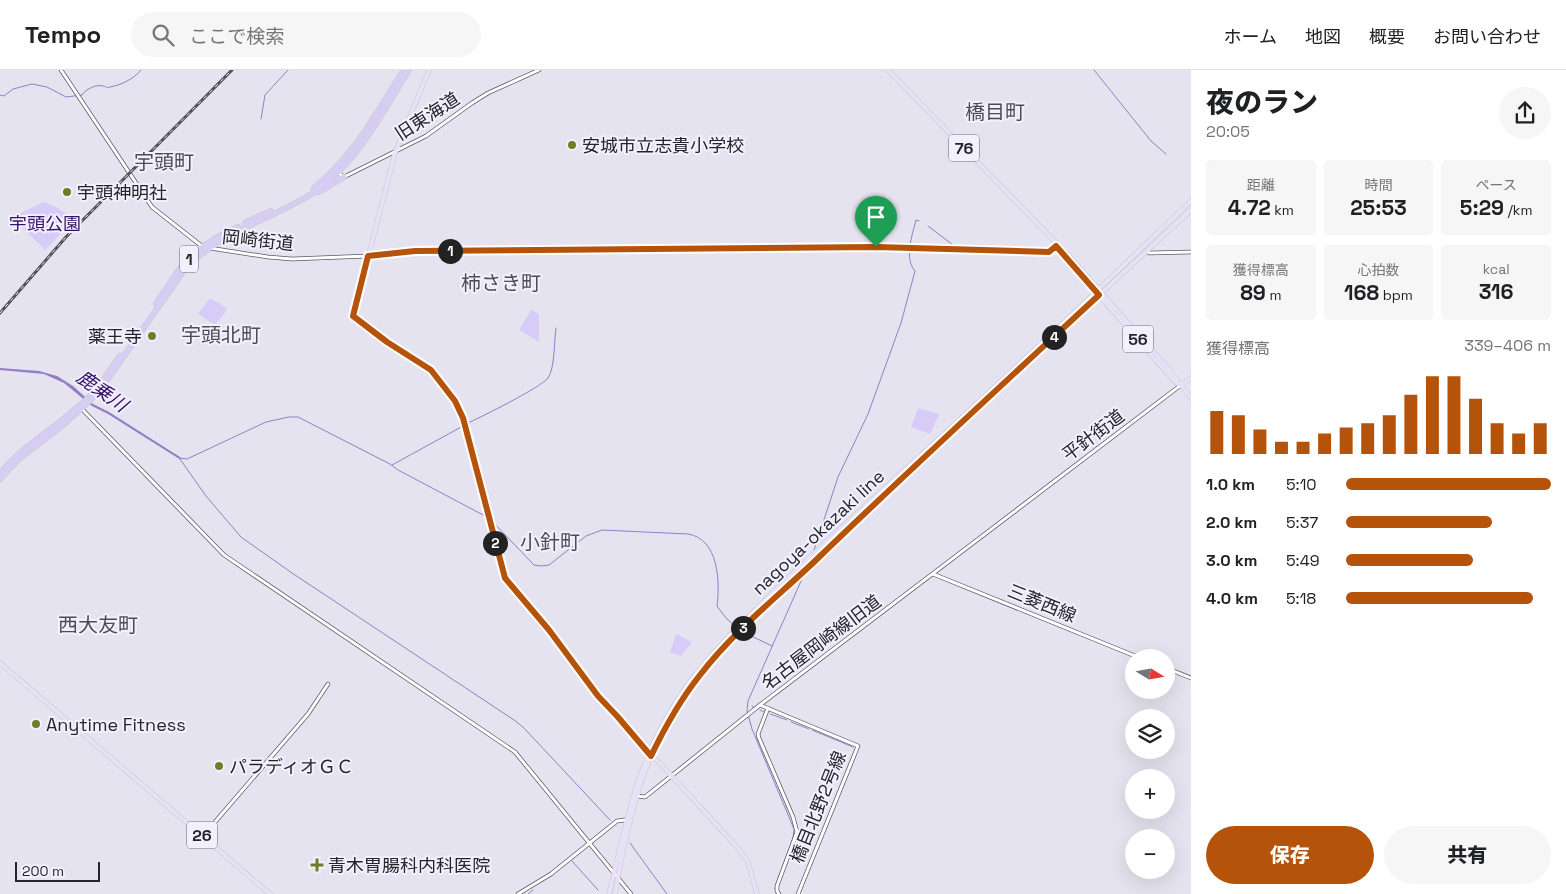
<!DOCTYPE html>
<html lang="ja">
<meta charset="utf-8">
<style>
:root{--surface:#fff;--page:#f6f6f6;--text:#202124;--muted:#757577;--line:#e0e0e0;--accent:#b45309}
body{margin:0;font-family:"Space Grotesk","Noto Sans JP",sans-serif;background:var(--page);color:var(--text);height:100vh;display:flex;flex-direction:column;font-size:19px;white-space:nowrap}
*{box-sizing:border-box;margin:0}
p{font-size:16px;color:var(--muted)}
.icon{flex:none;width:28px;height:28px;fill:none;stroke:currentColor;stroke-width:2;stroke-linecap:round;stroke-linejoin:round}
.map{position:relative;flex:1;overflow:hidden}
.side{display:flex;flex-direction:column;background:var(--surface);width:375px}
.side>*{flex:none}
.needle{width:32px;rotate:101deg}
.controls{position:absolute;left:1125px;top:579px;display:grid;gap:10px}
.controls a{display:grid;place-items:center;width:50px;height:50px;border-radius:50%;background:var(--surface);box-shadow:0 5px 20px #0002;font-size:25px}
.scale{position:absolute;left:15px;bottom:12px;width:85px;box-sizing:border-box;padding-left:5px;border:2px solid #252429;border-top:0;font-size:14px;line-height:18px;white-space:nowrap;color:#252429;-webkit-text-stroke:4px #f3f0fe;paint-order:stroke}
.pin{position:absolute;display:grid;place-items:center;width:42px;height:42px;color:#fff;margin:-51px -21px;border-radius:50% 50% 50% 0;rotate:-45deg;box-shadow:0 0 5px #0007}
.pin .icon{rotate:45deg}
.km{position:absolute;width:25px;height:25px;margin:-12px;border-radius:50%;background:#222;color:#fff;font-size:14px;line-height:25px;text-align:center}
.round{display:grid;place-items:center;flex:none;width:52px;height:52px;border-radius:26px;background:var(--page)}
.headline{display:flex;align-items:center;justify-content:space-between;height:85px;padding:0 15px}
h1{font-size:28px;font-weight:800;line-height:38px}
.metrics{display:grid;grid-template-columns:repeat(3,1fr);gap:8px;height:85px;padding:5px 15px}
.metrics div{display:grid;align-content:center;border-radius:5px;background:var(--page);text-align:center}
.metrics b{font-size:21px;font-weight:800}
.metrics small{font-size:14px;font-weight:400}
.metrics p{font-size:14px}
.chart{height:140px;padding:10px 15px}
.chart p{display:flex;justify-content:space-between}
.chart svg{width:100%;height:90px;margin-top:5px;stroke:var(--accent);stroke-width:6}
.action{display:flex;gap:10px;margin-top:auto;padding:10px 15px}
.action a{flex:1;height:58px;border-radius:30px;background:var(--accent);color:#fff;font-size:20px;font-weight:800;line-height:58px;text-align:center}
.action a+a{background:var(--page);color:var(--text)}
ul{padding:0 15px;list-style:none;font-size:16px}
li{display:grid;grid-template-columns:80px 60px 1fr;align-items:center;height:38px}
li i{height:12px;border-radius:6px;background:var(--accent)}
header{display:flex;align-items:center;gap:30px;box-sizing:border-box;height:70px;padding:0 25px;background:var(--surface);border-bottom:1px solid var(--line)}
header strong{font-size:24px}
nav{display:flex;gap:28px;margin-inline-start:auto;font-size:18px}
.search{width:350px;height:45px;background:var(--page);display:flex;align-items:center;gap:12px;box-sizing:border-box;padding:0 18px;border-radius:28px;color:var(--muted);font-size:19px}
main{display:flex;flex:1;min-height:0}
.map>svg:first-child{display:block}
</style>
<header>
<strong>Tempo</strong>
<div class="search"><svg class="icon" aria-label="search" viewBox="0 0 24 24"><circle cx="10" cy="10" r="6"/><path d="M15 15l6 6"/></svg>ここで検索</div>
<nav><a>ホーム</a><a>地図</a><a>概要</a><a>お問い合わせ</a></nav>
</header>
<main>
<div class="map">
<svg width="1191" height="824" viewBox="0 0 1191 824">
<rect width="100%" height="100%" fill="#e6e3f0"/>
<g fill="#d7ccf8">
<polygon points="43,132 56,137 75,149 45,180 18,153 9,149"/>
<polygon points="210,228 227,238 225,243 215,255 198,244"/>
<polygon points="531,240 539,244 539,272 519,260"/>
<polygon points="918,338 939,344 930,364 911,357"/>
<polygon points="676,564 692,572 681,586 670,582"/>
</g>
<polygon fill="#937ec6" points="0,298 39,301 57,306 73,316 93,334 109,342 180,387 181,390 108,344 92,336 64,313 44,304 0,300"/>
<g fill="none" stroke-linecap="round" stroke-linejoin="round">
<g stroke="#937ec6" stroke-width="1">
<polyline points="1094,0 1151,71 1166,84"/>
<path d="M0,25L4,26L13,19L32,14L47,17L66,27L82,25C86,19 96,14 103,16C109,17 104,18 110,17C121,15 134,9 141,0"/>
<polyline points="261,49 265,25 288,0"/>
<polyline points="928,156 957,178"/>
<path d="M466,354C481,347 540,318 548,308C555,298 554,271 556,258"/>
<polyline points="180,388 187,389 266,352 289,347 298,347 390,394 398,400 487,447"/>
<polyline points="180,389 206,426 241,467 292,503 514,650 523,657 610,750"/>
<polyline points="392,395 463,356"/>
<path d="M490,449L534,495L541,496L549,495L586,466L602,460L688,464C719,469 720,512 717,536L726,548L736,557"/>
<path d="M814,480L838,407L868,344L901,253L915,201C904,188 912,166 916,150L919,151"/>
<polyline points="743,562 772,576"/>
<polyline points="752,636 754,637"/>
<polyline points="760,640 764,642"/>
<polyline points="770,644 787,650"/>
<polyline points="791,652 809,659"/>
<polyline points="812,660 853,677"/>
<polyline points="630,773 667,824"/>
<polyline points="572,791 598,820"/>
<polyline points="528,824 533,820"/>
<polyline points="777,824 775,819 776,814 793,768 794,759 752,659 747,641 748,631 805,502"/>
</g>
<defs>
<g id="minor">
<polyline points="61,0 152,137 203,177 268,187 292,189 368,186 415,181 876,177 1049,182 1058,175"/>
<polyline points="337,102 344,107 426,66 472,33 488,23 539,0"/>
<polyline points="1147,181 1149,183 1191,182"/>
<polyline points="81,338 224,485 515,682 631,824"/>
<polyline points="933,504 1140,588"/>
<polyline points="1166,598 1191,608"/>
<polyline points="760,635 858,676 798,824"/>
<polyline points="768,638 758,664 759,668 793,747 797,762 777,816 777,821 779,824"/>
<polyline points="637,726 645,727 760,635 1181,315"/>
<polyline points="203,766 308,644 328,614"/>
<polyline points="518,824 551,804 617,751 625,750"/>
</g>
<g id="major">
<polyline points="429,0 395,83 353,246 387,272 431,300 446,317 461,342 505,508 549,560 598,626 737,777 748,792 757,824"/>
<polyline points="888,0 1069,186 1168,298 1191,328"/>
<polyline points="1059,180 1175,312 1181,315"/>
<polyline points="1181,315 1191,308"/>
<polyline points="0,593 270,824"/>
<path d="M609,824C625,759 635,699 671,640C695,599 727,568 761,534C809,487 859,441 910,395C1005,309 1098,220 1191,131"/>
<path d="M615,824C624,771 638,704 665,658C703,592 757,545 811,494C840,467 869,439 898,412C997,322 1093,230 1191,140"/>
</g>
<g id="highway">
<path d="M314,118C355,85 376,43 404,0"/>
<polyline points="316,122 321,121 344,107"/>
<polyline points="245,153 271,141"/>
<path d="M156,234C168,217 178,197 194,184C207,172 222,164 238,157"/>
<path d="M0,403C24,375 58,356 85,331C99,319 109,301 120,286"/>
<path d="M0,409L18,390L62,356L98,323L185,199C222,160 269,151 313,123C357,94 381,44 409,0"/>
</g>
</defs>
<use href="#minor" stroke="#5d5a65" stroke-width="4.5"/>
<use href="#major" stroke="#c6c6c7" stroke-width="5"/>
<use href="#highway" stroke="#c6c6c7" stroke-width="6"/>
<use href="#minor" stroke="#fff" stroke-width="3"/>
<use href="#major" stroke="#e6e1f7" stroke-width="4"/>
<use href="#highway" stroke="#d6cdf2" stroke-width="5"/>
<defs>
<polyline id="rail" points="0,243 66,167 232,0"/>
</defs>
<use href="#rail" stroke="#504f56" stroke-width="3"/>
<use href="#rail" stroke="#f3f0fe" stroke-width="1" stroke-dasharray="4" stroke-linecap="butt"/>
</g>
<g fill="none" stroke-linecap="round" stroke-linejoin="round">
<defs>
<path id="route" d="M1056,176L1099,225C1004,313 908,401 815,491C776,528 733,562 700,605C680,630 665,657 651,686L617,646L598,626L549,560L505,508L463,348L455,331L431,300L387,272L353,246L368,186L415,181L876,177L1049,182Z"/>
</defs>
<use href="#route" stroke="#fff" stroke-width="10"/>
<use href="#route" stroke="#b45309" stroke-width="6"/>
</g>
<g fill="#727c28" stroke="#f3f0fe" stroke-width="2">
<circle cx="572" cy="75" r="5"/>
<circle cx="67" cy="122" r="5"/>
<circle cx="152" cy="266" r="5"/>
<circle cx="36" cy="654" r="5"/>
<circle cx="219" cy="696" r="5"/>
<path d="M314.5 787.5h5v5h5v5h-5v5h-5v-5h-5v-5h5z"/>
</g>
<g text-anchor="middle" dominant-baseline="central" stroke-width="4" stroke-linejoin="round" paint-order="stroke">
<g fill="#f3f0fe" stroke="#636169" stroke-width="1">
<rect x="949" y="64.5" width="30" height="27" rx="4"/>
<rect x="180" y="175.5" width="18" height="27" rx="4"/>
<rect x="1123" y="255.5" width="30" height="27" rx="4"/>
<rect x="187" y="751.5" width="30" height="27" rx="4"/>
</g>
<g font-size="16" font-weight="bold" fill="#252429">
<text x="964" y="78">76</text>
<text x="189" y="189">1</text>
<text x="1138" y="269">56</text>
<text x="202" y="765">26</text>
</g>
<g font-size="18" fill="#252429" stroke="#f3f0fe">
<text transform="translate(427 46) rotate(-33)">旧東海道</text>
<text transform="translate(258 170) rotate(6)">岡崎街道</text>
<text transform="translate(1093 365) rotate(-37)">平針街道</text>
<text transform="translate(818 462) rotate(-43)">nagoya-okazaki line</text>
<text transform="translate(1042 533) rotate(22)">三菱西線</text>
<text transform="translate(821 572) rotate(-37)">名古屋岡崎線旧道</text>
<text transform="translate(818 737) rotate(-68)">橋目北野2号線</text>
</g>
<g font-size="18" fill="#252429" stroke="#f3f0fe" text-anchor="start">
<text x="582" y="75">安城市立志貴小学校</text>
<text x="77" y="122">宇頭神明社</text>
<text x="142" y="266" text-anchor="end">薬王寺</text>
<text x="46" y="654">Anytime Fitness</text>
<text x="229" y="696">パラディオＧＣ</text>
<text x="328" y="795">青木胃腸科内科医院</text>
</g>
<g font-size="18" fill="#371269" stroke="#f3f0fe">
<text x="45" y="153">宇頭公園</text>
</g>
<g font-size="19" font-style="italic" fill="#361067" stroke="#f3f0fe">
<text transform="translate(102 321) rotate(35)">鹿乗川</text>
</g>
<g font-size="20" fill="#4e4b57" stroke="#f3f0fe">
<text x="995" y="42">橋目町</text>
<text x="164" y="92">宇頭町</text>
<text x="501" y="213">柿さき町</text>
<text x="221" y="265">宇頭北町</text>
<text x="550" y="472">小針町</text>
<text x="98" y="555">西大友町</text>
</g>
</g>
</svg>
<div class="controls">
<a><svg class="needle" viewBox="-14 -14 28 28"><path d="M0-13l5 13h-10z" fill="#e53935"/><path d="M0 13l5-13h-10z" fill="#757577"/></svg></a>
<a><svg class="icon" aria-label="layers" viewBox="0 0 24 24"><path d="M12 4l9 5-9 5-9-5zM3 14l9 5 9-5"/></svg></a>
<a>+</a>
<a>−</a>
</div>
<div class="scale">200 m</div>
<div class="pin" style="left:876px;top:177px;background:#1e9e55"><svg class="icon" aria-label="arrive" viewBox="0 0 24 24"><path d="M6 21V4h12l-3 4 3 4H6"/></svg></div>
<b class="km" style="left:450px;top:181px">1</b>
<b class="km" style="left:495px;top:473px">2</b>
<b class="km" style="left:743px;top:558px">3</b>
<b class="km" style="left:1054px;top:267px">4</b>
</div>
<section class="side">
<div class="headline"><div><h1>夜のラン</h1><p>20:05</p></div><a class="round"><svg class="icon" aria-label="share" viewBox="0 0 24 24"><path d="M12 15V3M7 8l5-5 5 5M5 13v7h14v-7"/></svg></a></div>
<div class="metrics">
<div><p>距離</p><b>4.72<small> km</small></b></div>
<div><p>時間</p><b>25:53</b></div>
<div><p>ペース</p><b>5:29<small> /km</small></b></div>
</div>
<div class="metrics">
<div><p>獲得標高</p><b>89<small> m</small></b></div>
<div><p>心拍数</p><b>168<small> bpm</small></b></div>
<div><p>kcal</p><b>316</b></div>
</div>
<div class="chart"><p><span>獲得標高</span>339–406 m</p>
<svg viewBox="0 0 160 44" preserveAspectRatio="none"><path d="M5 44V23M15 44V25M25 44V32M35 44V38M45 44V38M55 44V34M65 44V31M75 44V29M85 44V25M95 44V15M105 44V6M115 44V6M125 44V17M135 44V29M145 44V34M155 44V29"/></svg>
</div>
<ul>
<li><b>1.0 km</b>5:10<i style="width:100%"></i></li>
<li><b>2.0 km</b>5:37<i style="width:71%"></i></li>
<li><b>3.0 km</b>5:49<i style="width:62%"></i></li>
<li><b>4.0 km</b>5:18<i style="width:91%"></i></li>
</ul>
<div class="action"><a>保存</a><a>共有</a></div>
</section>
</main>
